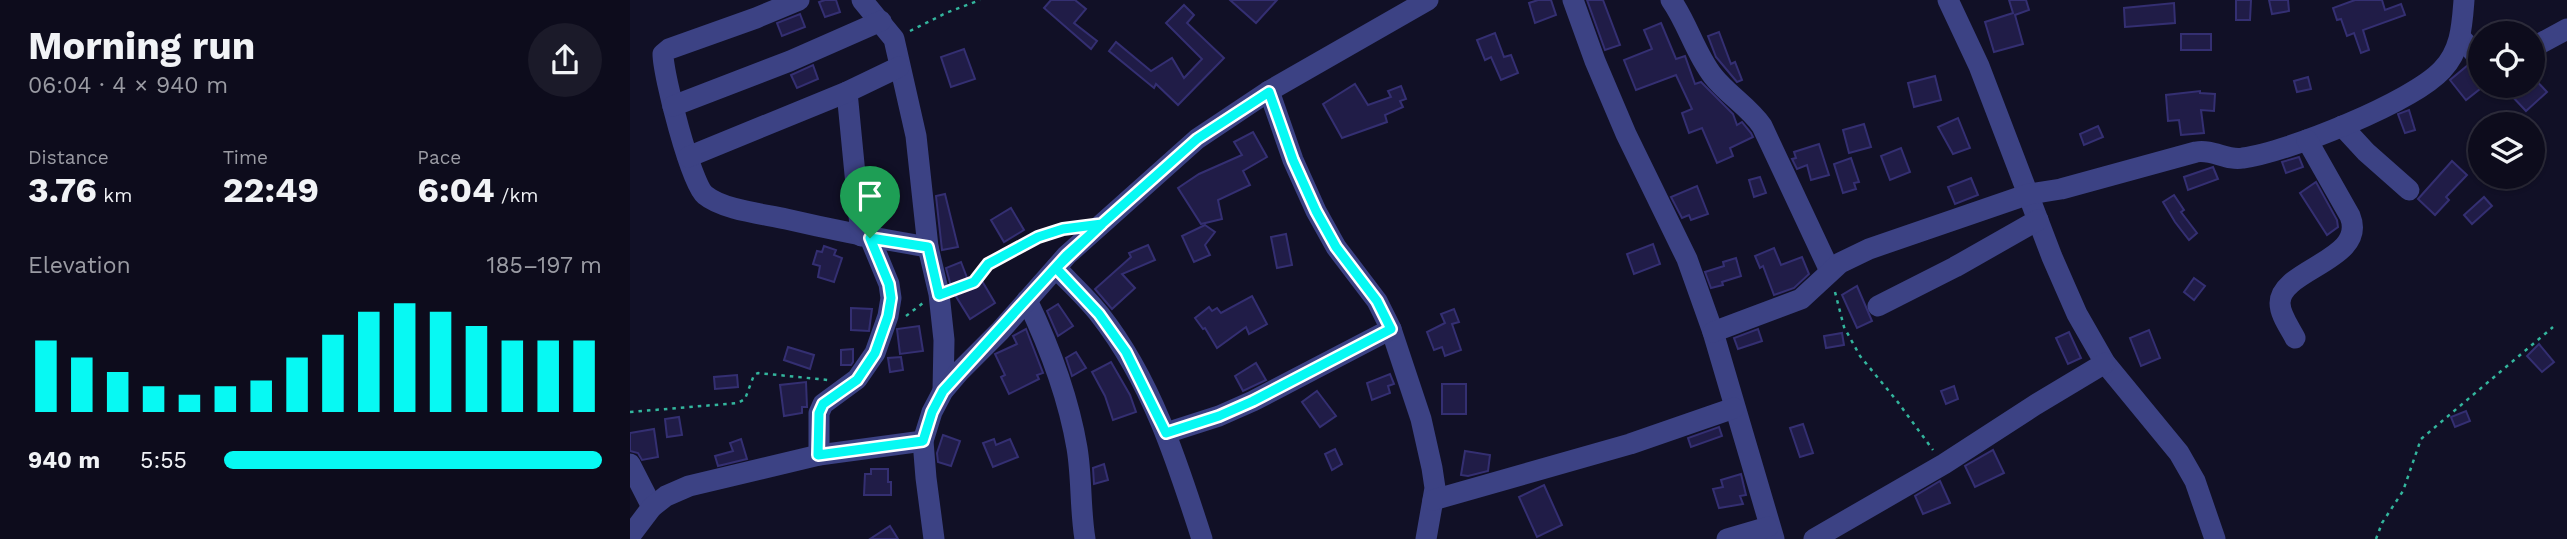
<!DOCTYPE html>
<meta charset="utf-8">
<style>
:root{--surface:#0d0c1c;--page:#1b1a29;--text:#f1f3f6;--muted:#9a9ba3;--line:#2d2c3b;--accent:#07f9f3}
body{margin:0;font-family:"Work Sans",sans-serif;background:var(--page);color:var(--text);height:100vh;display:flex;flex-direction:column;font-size:26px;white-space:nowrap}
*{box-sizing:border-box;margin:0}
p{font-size:23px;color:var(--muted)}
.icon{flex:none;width:38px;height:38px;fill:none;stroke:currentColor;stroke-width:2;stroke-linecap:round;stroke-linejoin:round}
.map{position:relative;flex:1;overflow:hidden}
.side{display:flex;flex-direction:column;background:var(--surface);width:630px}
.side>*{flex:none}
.buttons{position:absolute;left:1838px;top:21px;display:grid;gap:14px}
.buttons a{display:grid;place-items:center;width:77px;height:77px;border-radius:50%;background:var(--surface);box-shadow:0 2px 5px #0004,0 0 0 2px var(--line);font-size:35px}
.pin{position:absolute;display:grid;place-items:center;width:60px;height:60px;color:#fff;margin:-72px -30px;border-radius:50% 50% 50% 0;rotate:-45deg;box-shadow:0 0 7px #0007}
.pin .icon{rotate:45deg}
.round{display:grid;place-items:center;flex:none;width:74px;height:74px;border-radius:37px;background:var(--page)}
.overview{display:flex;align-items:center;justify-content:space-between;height:119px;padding:0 28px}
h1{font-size:38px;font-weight:700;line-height:52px}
.figures{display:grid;grid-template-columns:repeat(3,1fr);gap:10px;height:119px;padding:7px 28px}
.figures div{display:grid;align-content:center}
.figures b{font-size:35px;font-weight:700}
.figures small{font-size:19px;font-weight:400}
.figures p{font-size:19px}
.chart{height:196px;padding:14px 28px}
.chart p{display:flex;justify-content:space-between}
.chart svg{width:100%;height:126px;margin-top:7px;stroke:var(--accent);stroke-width:6}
ul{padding:0 28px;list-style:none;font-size:23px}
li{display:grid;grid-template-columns:112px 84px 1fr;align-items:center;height:52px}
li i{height:18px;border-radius:9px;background:var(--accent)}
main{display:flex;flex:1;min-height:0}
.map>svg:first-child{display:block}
</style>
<main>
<section class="side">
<div class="overview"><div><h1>Morning run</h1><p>06:04 · 4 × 940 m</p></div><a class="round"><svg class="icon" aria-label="share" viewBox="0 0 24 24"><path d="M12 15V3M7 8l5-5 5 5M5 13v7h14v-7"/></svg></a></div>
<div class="figures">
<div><p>Distance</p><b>3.76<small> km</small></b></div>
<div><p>Time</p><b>22:49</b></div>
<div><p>Pace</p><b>6:04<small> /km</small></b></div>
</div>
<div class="chart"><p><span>Elevation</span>185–197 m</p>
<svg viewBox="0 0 160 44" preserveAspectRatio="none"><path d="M5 44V19M15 44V25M25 44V30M35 44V35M45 44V38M55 44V35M65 44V33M75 44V25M85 44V17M95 44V9M105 44V6M115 44V9M125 44V14M135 44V19M145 44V19M155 44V19"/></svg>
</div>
<ul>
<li><b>940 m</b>5:55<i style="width:100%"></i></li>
</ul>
</section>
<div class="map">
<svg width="1937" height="539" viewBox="0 0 1937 539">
<rect width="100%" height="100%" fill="#111026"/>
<g fill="#201c47" stroke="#342f72" stroke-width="2">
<polygon points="195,0 206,0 210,12 195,17 189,2"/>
<polygon points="421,0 445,0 456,9 444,23 467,41 461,49 414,8"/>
<polygon points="600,0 647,0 626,23"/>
<polygon points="908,0 921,0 926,15 905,23 899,3"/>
<polygon points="957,0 973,0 990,45 975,50"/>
<polygon points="1379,0 1396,0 1399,10 1385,15 1393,44 1364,52 1355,22 1383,13"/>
<polygon points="1606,0 1621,0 1620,20 1606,20"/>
<polygon points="1639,0 1658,0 1659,11 1642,14"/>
<polygon points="1725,0 1752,0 1755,10 1771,4 1775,15 1733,30 1739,50 1731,53 1724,33 1717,36 1711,19 1707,20 1703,8"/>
<polygon points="1544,3 1545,23 1495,27 1494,8"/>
<polygon points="554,5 564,15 557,23 594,58 548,105 526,84 524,88 479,51 486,42 521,71 542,58 554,78 572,59 536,23"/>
<polygon points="170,14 175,27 152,36 147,23"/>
<polygon points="1031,23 1046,59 1055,56 1065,84 1071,82 1103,114 1107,125 1112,122 1121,133 1123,137 1100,148 1103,156 1087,163 1072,128 1059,133 1052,113 1062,109 1046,75 1006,90 994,60 1022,49 1014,30"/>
<polygon points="1089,32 1101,64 1105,62 1112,80 1107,82 1086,57 1078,36"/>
<polygon points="865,33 874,57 881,55 888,73 871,80 861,57 855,60 847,40"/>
<rect x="1551" y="34" width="30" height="16"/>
<polygon points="334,49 345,79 321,87 311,57"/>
<polygon points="183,65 188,79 167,88 161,75"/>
<polygon points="1838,65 1850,72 1850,89 1836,100 1820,80"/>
<polygon points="1305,76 1311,100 1284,107 1278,83"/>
<polygon points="1902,76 1917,92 1896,111 1879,93 1886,86 1902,86"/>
<polygon points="1678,77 1681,89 1667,92 1664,81"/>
<polygon points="725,84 738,105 761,97 758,91 771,86 776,99 770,101 773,107 755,115 757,122 712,138 693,104"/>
<polygon points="1570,91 1570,93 1585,94 1584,111 1571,110 1574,133 1551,135 1549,120 1538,121 1536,95"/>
<polygon points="1779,110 1785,130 1775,133 1768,114"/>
<polygon points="1328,118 1340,148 1323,154 1308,127"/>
<polygon points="1234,124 1241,147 1219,153 1213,130"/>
<polygon points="1468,126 1473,137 1454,145 1450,134"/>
<polygon points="623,132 637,157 613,171 620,185 588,200 592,219 571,224 548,188 569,174 612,155 604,142"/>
<polygon points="1189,144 1199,175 1181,180 1177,165 1167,169 1162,159 1166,158 1164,152"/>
<polygon points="1271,148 1280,172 1260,180 1251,156"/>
<polygon points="1669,157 1673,167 1656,173 1652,162"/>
<polygon points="1221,158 1229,182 1224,183 1226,189 1213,193 1204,164"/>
<polygon points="1822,161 1837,175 1816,197 1819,200 1805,215 1788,199"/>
<polygon points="1583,167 1588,179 1558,190 1554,177"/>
<polygon points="1130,177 1136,193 1124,197 1119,180"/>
<polygon points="1341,178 1348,195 1325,204 1318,187"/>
<polygon points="1686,182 1707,220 1708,227 1697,235 1670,193"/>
<polygon points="1067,186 1078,214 1061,220 1059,215 1052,218 1041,197"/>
<polygon points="315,194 328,247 312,250 306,196"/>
<polygon points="1544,195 1554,210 1551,212 1567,233 1559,240 1545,222 1533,202"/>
<polygon points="1854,197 1862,206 1842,224 1834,215"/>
<polygon points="381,208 394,230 374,242 361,220"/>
<polygon points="575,225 585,232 575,245 580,255 564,262 552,236"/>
<polygon points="656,234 662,265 647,268 641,237"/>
<polygon points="1023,244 1030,264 1004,274 997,254"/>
<polygon points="518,245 525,260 492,274 505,288 482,309 465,289 501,257 499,253"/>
<polygon points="194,246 206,250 204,255 212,258 204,282 188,277 190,266 183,264 187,251 192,252"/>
<polygon points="1144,248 1151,265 1172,257 1179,274 1164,288 1144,295 1133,266 1130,268 1125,256"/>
<polygon points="1106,258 1111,276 1092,282 1093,285 1081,288 1075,272 1094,266 1093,262"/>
<polygon points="331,262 341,288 352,281 365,303 340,319 322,290 316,268"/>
<polygon points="1564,278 1575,286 1564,300 1554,292"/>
<polygon points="1227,286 1242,321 1227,328 1212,295"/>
<polygon points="622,296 637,324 619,334 616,327 587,348 575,328 573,329 565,318 579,307 582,311 587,308 591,313"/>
<polygon points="428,304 443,326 428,336 417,311"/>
<polygon points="221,308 242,309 239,331 221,330"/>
<polygon points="824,309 829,322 822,324 831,350 815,356 812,347 804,350 797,332 815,323 811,314"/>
<polygon points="289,326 293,351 270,354 267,329"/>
<polygon points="396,329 413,373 407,375 409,379 379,394 371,377 375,375 365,354 387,344 383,336"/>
<polygon points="1128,329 1132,341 1108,349 1104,338"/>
<polygon points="1519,330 1530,358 1511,366 1500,338"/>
<polygon points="1439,332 1451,358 1438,364 1426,338"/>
<polygon points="1212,333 1214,345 1196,348 1194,336"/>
<polygon points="1909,344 1924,362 1912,372 1897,356"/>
<polygon points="158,347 184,355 180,369 154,360"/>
<polygon points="223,349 223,362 221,365 211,365 211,350"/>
<polygon points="446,352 456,368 442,376 436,358"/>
<polygon points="271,357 273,370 260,372 258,358"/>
<polygon points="481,362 500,395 506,412 483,420 475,396 462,372"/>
<polygon points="626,363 636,380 613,391 605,376"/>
<polygon points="760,374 764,384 758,386 760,393 742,400 737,383"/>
<polygon points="107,375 108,387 85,389 84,377"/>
<polygon points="176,382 177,407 172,407 172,413 154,416 150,385"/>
<rect x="812" y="384" width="24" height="30"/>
<polygon points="1324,386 1328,399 1316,404 1311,391"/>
<polygon points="687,391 706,416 690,427 672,402"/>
<polygon points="1836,411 1840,421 1825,427 1821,417"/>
<polygon points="49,417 52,435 37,437 35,419"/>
<polygon points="1173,424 1183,453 1170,457 1160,428"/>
<polygon points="1089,427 1092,436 1061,447 1058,438"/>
<polygon points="24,429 28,457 12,460 8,453 0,451 0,433"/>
<polygon points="313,435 330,441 321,466 308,462 307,453"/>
<polygon points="111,439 117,459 88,466 85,456 103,451 100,443"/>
<polygon points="364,439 366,445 380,439 388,457 363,467 353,443"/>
<polygon points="705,449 712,464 702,470 695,454"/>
<polygon points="1363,450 1374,473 1345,487 1335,466"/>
<polygon points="835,451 860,455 858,471 838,476 831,475"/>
<polygon points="474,464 478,480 464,484 463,468"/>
<polygon points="241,469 258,469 258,482 261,482 261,495 234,495 235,474 241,474"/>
<polygon points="1111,474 1116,495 1110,496 1113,504 1089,508 1083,489 1093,487 1091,480"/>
<polygon points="1310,481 1320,503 1293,514 1285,496"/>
<polygon points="914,485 932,525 907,537 889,497"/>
<polygon points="260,526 268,539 240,539"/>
</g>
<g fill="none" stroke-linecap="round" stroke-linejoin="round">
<g stroke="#33b59d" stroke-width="2.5" stroke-dasharray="3.5 5" stroke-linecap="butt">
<polyline points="280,31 316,13 350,0"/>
<polyline points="326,289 344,282 358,264 387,248 408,237 441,228"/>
<polyline points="1205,292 1214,327 1230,356 1267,401 1303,450"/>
<polyline points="276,316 293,303"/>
<polyline points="0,412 108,403 115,399 124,375 128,373 198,380"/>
<polyline points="1746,539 1752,523 1773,491 1791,439 1923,327"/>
</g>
<g stroke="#3c4284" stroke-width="21">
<path d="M169,0L126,18L39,49L33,54C33,75 61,184 75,195C93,210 134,214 156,219C203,230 250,239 298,247"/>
<polyline points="232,0 264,39 286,136 298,247 309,294 314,340 313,391"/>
<polyline points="943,0 965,61 996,134 1057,259 1083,332 1144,539"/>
<path d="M1041,0C1058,24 1065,53 1083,76C1098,95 1119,107 1132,126L1200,271"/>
<polyline points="1318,0 1349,66 1422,257 1447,314 1475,363 1549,453 1565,481 1585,539"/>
<polyline points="1831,38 1850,59"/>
<polyline points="1902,48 1937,29"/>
<polyline points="639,91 663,160 686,211 706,247 747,301 761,329 791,419 802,468 805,488 796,539"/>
<polyline points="217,92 231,236"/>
<polyline points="43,106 160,61 251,21"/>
<polyline points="1712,126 1736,152 1779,190"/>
<polyline points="58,157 217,92 269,67"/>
<path d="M426,268C440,283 457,298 470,315C521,380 547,461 572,539"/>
<path d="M397,300C420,348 438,395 447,448C452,478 450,509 455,539"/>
<polyline points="1248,306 1325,267 1408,220"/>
<path d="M1083,332L1171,299L1210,263L1239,249L1399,194L1431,189L1566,152C1583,149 1597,161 1613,158C1658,152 1782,102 1812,70C1831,50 1832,26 1834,0"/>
<path d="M1665,338C1660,328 1650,315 1650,303C1650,269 1738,260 1720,216L1677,140"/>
<polyline points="536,433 589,416 623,401 761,329"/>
<polyline points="189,455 189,413 193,404 227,379 245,353 258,316 261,298 259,284 240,238"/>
<polyline points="0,464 22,507"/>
<polyline points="803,500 1000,444 1104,408"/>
<polyline points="0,536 22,507 36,496 59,486 189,455 293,441"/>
<polyline points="304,539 296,478 293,441 302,412 313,391 330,371 370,331 437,255 567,139 639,91 798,0"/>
<polyline points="1097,539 1138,527"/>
<polyline points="1184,539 1314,464 1405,405 1475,363"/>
</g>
</g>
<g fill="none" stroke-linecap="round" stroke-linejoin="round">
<defs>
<polyline id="route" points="240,238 259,284 261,298 258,316 245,353 227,380 193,404 189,413 188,455 293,441 302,412 313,391 437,255 567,139 639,92 663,160 686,211 706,247 747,301 761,329 623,401 589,416 536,433 496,352 469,314 426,268 472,224 433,229 408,237 358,264 344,282 309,295 298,247 240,238"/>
</defs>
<use href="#route" stroke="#fff" stroke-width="14"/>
<use href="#route" stroke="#07f9f3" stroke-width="9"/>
</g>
</svg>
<div class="buttons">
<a><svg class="icon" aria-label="locate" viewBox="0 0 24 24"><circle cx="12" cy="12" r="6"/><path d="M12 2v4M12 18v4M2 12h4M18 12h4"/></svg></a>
<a><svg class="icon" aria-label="layers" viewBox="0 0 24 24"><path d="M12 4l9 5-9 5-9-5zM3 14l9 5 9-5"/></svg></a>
</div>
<div class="pin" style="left:240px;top:238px;background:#1e9e55"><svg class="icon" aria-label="arrive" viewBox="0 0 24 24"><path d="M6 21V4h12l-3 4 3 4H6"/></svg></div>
</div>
</main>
